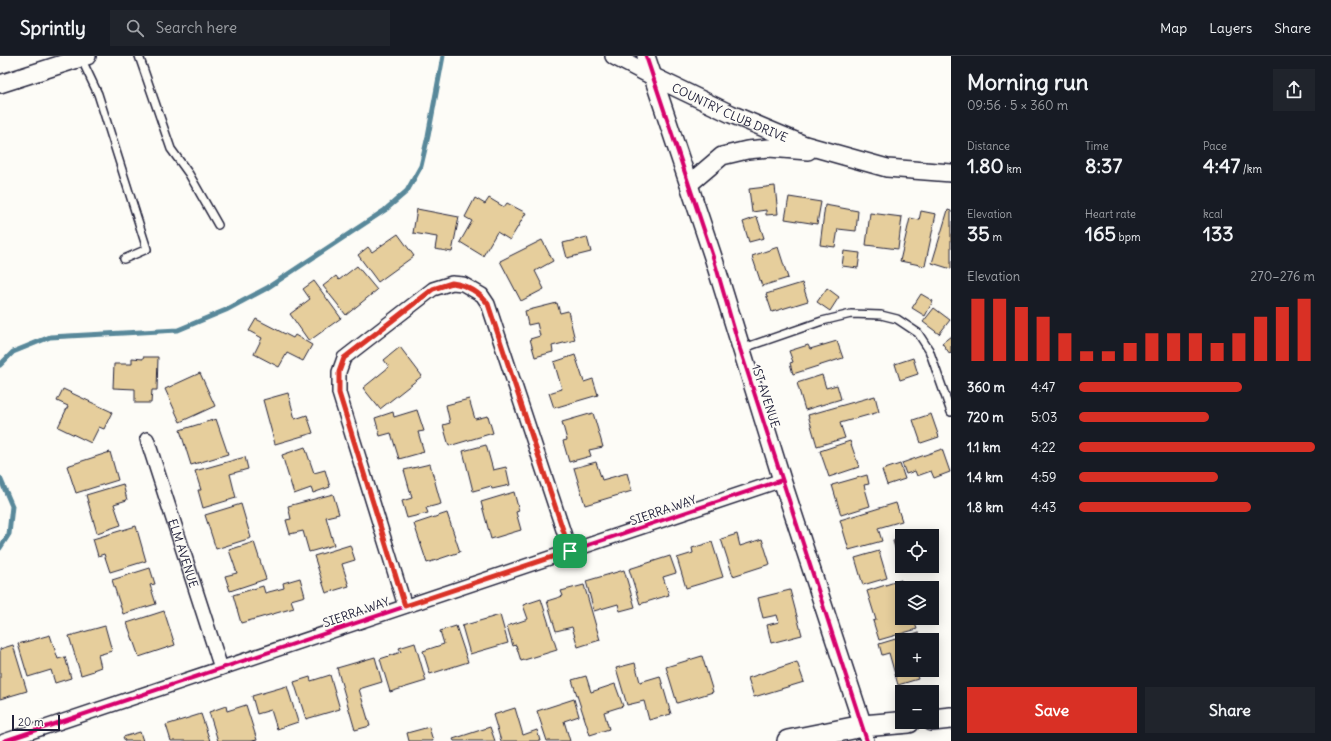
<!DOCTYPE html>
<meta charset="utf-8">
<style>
:root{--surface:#171b24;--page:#20242c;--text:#f1f3f6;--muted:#9ea1a6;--line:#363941;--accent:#d93025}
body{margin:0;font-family:Delius,sans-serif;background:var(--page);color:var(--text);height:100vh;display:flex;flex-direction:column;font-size:15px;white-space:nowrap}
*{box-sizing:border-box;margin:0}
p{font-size:13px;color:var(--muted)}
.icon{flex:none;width:22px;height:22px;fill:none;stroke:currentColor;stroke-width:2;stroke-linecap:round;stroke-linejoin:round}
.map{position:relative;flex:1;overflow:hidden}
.details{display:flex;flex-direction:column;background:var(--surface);width:380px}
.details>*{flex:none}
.controls{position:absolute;left:895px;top:473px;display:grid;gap:8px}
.controls a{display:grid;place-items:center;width:44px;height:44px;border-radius:0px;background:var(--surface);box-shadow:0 2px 10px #0003;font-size:20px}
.scale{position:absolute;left:12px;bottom:10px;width:48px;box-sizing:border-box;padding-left:4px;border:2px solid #22223b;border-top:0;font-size:11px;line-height:14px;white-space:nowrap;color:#22223b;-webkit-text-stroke:3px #fdfcf7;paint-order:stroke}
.pin{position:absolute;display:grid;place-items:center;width:34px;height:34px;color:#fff;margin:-17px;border-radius:8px;box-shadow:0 2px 6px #0006}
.round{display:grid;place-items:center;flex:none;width:42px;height:42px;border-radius:0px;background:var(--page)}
.headline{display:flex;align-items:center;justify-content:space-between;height:68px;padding:0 16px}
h1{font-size:22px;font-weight:800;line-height:30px}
.stats{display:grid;grid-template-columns:repeat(3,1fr);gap:6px;height:68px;padding:4px 16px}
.stats div{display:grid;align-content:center}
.stats b{font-size:20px;font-weight:800}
.stats small{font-size:11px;font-weight:400}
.stats p{font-size:11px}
.chart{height:112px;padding:8px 16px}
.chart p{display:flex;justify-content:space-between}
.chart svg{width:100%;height:72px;margin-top:4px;stroke:var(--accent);stroke-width:6}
.cta{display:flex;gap:8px;margin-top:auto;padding:8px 16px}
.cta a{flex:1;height:46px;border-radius:0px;background:var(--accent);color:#fff;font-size:16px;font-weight:800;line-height:46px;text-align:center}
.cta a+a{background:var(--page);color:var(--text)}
ul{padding:0 16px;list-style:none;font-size:13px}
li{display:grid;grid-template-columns:64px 48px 1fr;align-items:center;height:30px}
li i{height:10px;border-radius:5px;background:var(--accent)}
header{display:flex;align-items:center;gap:24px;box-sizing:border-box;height:56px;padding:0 20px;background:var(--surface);border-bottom:1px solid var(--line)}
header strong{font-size:19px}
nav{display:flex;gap:22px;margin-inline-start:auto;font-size:14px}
.search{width:280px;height:36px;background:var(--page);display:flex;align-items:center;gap:10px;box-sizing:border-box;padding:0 14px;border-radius:0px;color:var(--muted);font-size:15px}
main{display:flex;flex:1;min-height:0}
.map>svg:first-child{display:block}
</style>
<header>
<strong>Sprintly</strong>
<div class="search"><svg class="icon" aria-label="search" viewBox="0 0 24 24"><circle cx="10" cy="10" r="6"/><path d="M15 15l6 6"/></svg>Search here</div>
<nav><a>Map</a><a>Layers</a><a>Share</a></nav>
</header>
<main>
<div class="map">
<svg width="951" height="685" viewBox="0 0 951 685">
<rect width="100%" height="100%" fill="#fdfcf7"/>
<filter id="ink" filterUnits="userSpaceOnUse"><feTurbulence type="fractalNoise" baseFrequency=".025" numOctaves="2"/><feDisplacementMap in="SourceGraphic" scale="8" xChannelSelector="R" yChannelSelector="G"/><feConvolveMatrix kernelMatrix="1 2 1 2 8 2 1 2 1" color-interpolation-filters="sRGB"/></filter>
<g filter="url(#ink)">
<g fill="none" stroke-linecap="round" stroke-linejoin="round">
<g stroke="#59889a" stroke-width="5">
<polyline points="0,309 13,296 50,281 178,274 226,254 267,232 385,154 407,135 421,110 428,80 443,0"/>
<polyline points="0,422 12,450 9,478 0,492"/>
</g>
</g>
<g fill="#e6ce9c" stroke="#22223b">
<polygon points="775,130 778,158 766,159 766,154 752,156 749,133"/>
<polygon points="789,141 821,146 817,168 785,163"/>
<polygon points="475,142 485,148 489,142 504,151 507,147 526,157 510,184 497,176 483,200 460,186 472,165 465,161"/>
<polygon points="825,149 858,155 856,175 838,173 835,191 820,189"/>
<polygon points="417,153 459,161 452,196 435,193 437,181 413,177"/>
<polygon points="948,154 951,155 951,213 932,207"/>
<polygon points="921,155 936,158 925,210 900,205 910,162 919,164"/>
<polygon points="870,157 902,161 898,193 866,189"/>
<polygon points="757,161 764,182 749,186 743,166"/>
<polygon points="398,178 414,200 378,226 358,199 368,191 372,196"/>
<polygon points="587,181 591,196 567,202 563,187"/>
<polygon points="542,184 553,205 535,215 544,233 521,245 500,205"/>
<polygon points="778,191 788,222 762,230 752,200"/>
<polygon points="844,195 860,197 858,212 842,210"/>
<polygon points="357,210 377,234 346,259 323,230 336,220 339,224"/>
<polygon points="314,225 341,262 309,285 290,258 310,243 303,233"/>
<polygon points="802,227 808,245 772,256 766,238"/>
<polygon points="827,232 839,241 830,255 817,246"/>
<polygon points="921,238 933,245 925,260 912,252"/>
<polygon points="557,247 560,257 568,255 575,284 552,290 553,296 535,301 530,283 540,280 537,267 528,269 525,255"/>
<polygon points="934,252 950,264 939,278 923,266"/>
<polygon points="256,263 293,282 295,279 312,289 303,305 287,297 279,311 254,298 262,282 249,275"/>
<polygon points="951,280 951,297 950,298 942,287"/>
<polygon points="837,285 843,302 793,318 790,307 793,306 789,295 808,289 810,293"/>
<polygon points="400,291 422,320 380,353 363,332 389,311 384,304"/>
<polygon points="575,299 584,326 593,323 598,339 554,352 549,337 562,333 554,306"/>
<polygon points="143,301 158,301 157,334 152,334 151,347 135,347 135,333 113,332 114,308 132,308 132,302 143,303"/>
<polygon points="913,302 918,318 900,324 895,308"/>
<polygon points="200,317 215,350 180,366 165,333"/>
<polygon points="822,319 826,332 837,329 841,343 805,354 797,327"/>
<polygon points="63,333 112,356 104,373 99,371 91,387 58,371 68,350 57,345"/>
<polygon points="288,337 295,363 307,359 313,377 275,388 263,344"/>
<polygon points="875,340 879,356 840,367 845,382 817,390 808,359"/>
<polygon points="469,343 475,363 488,360 493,377 449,390 443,369 450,367 446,349"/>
<polygon points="417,354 424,375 418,376 424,396 399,403 391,377 380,380 375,362 393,356 394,361"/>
<polygon points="593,357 603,391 589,394 591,400 569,406 563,385 567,384 562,366"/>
<polygon points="931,358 939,381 921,387 913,364"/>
<polygon points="216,363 228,398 191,409 180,374"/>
<polygon points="850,385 859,411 829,421 820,395"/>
<polygon points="486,389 493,414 506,411 510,429 492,433 491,430 473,435 463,395"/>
<polygon points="305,391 314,417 325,414 330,431 313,437 311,432 294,438 282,399"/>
<polygon points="942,393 950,416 934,422 931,415 917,420 915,415 906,418 902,407"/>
<polygon points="110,396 118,424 76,437 67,410"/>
<polygon points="245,401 248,413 230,418 236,442 203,452 198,434 201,434 195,415"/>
<polygon points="596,406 602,424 627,417 632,435 585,449 574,412"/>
<polygon points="430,408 441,448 426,452 428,457 407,462 402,445 412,442 404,414"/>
<polygon points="900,408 905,423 887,429 882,414"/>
<polygon points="867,419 869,428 864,429 870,450 841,459 832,429"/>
<polygon points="123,428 127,444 114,448 121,469 97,477 86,439"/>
<polygon points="514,436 519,455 516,456 521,474 491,483 481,446"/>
<polygon points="333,438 339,458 326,461 334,489 309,496 303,475 290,478 286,464 291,463 288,450"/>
<polygon points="896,447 902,465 878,472 882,485 849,494 840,464"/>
<polygon points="241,448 251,482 216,493 205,459"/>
<polygon points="447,457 460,496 427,507 414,468"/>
<polygon points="136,470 146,505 110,516 104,498 98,500 93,483"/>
<polygon points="737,478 740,490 762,483 770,508 733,520 721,483"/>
<polygon points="902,482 902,497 897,499 893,485"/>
<polygon points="254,486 266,523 230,535 225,520 237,517 229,494"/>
<polygon points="712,486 723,521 686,532 677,502 693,497 692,492"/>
<polygon points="350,489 355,504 342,508 349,530 326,537 314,500"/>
<polygon points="879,495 887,522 863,529 855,502"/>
<polygon points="670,500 676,517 663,521 669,539 640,548 629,513"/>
<polygon points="150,512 155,528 150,529 156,548 123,558 112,524"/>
<polygon points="624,514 635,551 620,555 618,548 594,555 586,525"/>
<polygon points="300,522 305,540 291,544 294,552 241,567 233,539 263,530 265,537 284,532 283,527"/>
<polygon points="901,524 904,532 902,532 902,562 913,562 917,573 879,584 873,565 876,564 867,535"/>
<polygon points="584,529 600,584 578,591 572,571 556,575 547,545 563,540 561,535"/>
<polygon points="790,534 802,579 771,587 767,569 779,566 777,559 763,562 758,542"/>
<polygon points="541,543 557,594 521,605 516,589 513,590 507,570 528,563 523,549"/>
<polygon points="164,555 175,589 139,601 127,567"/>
<polygon points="500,559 508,587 470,598 462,570"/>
<polygon points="105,570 112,595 98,599 101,611 93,614 94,615 81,619 69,580"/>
<polygon points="456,570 468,606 430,618 423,595 444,588 440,575"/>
<polygon points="919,576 921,584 902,584 902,614 915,614 918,623 898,629 889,597 882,599 879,588"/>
<polygon points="50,579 58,603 65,601 71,622 55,627 51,614 28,621 18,588"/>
<polygon points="415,587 426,625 390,636 380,603 401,596 399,592"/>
<polygon points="13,589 27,635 0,643 0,593"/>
<polygon points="702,600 713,636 677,647 666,611"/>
<polygon points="375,601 382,626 359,633 370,670 355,674 337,612"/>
<polygon points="797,606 804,626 754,641 748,622"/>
<polygon points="635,607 640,626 660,620 671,658 649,664 644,645 627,649 616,612"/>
<polygon points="330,619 340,653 306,663 294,626 310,621 311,625"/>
<polygon points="586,620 591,636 615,628 623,650 604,656 609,673 590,679 572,624"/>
<polygon points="287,630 298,666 277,673 271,654 257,658 252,640"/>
<polygon points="574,643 579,660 564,665 570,685 547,685 537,655"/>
<polygon points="246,649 257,684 252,685 218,685 209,656 226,650 227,655"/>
<polygon points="515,652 523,679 537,674 540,685 501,685 493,659"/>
<polygon points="201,658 210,685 171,685 166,669"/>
<polygon points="429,671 433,685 409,685 407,677"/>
<polygon points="490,671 495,685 454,685 453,683"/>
<polygon points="140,676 143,685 125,685 123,681"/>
</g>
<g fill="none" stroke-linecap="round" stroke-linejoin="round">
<defs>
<g id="service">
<polyline points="139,0 171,93 189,118 218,169"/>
<polyline points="81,2 98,38 147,193 124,203"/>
<polyline points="741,293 822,265 851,258 881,259 897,263 918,277 929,294 951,356"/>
</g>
<g id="minor">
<path id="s1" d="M147,383L221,612"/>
<polyline points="405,550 339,337 339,316 344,302 433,233 452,227 463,228 482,239 488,248 570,495"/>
<polyline points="863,670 867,685"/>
<polyline points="4,685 782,424"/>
</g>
<g id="tertiary">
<path id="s2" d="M614,0L654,21L731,58L805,89L887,112L951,117"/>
<polyline points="646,0 714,204 782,424 863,670"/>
<polyline points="0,28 87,0"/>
<polyline points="689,128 722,100 747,94 769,92 808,95"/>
</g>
<g id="primary">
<polyline points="932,664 951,662"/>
<polyline points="788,685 863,670 909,666"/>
</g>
</defs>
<use href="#service" stroke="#22223b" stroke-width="10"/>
<use href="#minor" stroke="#22223b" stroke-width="16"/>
<use href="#tertiary" stroke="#22223b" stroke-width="20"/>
<use href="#primary" stroke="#22223b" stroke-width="24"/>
<use href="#service" stroke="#fdfcf7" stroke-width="7"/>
<use href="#minor" stroke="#fdfcf7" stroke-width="13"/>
<use href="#tertiary" stroke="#fdfcf7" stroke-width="17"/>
<use href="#primary" stroke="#fdfcf7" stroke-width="21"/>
<defs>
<g id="cycleway">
<polyline points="646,0 714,204 740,293 867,685"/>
<polyline points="4,685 782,424"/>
</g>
</defs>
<use href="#cycleway" stroke="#fdfcf7" stroke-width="6"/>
<use href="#cycleway" stroke="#d6006c" stroke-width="4"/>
</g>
</g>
<g fill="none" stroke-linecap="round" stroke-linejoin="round" filter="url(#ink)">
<defs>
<path id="route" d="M452,227C467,229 479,236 488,248L570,495L405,550L339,337V316L344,302L433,233Z"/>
</defs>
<use href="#route" stroke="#fff" stroke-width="8"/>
<use href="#route" stroke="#d93025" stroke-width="5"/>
</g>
<g text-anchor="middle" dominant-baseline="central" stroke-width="3.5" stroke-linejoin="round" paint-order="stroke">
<g font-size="12" fill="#22223b" stroke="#fdfcf7">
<text stroke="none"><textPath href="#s2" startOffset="129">COUNTRY CLUB DRIVE</textPath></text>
<text transform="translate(766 340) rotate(72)">1ST AVENUE</text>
<text transform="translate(663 454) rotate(-19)">SIERRA WAY</text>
<text stroke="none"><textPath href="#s1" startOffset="120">ELM AVENUE</textPath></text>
<text transform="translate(356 556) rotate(-19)">SIERRA WAY</text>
</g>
</g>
</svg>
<div class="controls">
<a><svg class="icon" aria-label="locate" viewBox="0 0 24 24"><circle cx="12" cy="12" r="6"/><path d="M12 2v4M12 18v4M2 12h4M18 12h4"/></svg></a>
<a><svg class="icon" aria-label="layers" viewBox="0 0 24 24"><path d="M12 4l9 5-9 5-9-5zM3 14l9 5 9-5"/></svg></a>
<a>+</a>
<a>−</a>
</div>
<div class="scale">20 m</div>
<div class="pin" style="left:570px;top:495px;background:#1e9e55"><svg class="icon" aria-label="arrive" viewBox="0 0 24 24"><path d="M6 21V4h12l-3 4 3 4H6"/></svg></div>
</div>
<section class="details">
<div class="headline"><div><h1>Morning run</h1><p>09:56 · 5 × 360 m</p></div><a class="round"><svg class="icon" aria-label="share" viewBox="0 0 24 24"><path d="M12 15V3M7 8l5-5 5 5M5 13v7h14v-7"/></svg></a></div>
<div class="stats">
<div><p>Distance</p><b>1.80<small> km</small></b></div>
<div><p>Time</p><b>8:37</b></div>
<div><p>Pace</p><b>4:47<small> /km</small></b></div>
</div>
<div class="stats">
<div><p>Elevation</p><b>35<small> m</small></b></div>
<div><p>Heart rate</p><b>165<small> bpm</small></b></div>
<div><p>kcal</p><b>133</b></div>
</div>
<div class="chart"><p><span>Elevation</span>270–276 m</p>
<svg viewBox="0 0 160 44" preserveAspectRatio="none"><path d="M5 44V6M15 44V6M25 44V11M35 44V17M45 44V27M55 44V38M65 44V38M75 44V33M85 44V27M95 44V27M105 44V27M115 44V33M125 44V27M135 44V17M145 44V11M155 44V6"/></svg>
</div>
<ul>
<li><b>360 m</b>4:47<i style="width:69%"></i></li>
<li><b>720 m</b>5:03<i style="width:55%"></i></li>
<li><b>1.1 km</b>4:22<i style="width:100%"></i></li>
<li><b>1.4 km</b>4:59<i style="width:59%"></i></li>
<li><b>1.8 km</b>4:43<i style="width:73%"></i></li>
</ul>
<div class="cta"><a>Save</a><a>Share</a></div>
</section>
</main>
